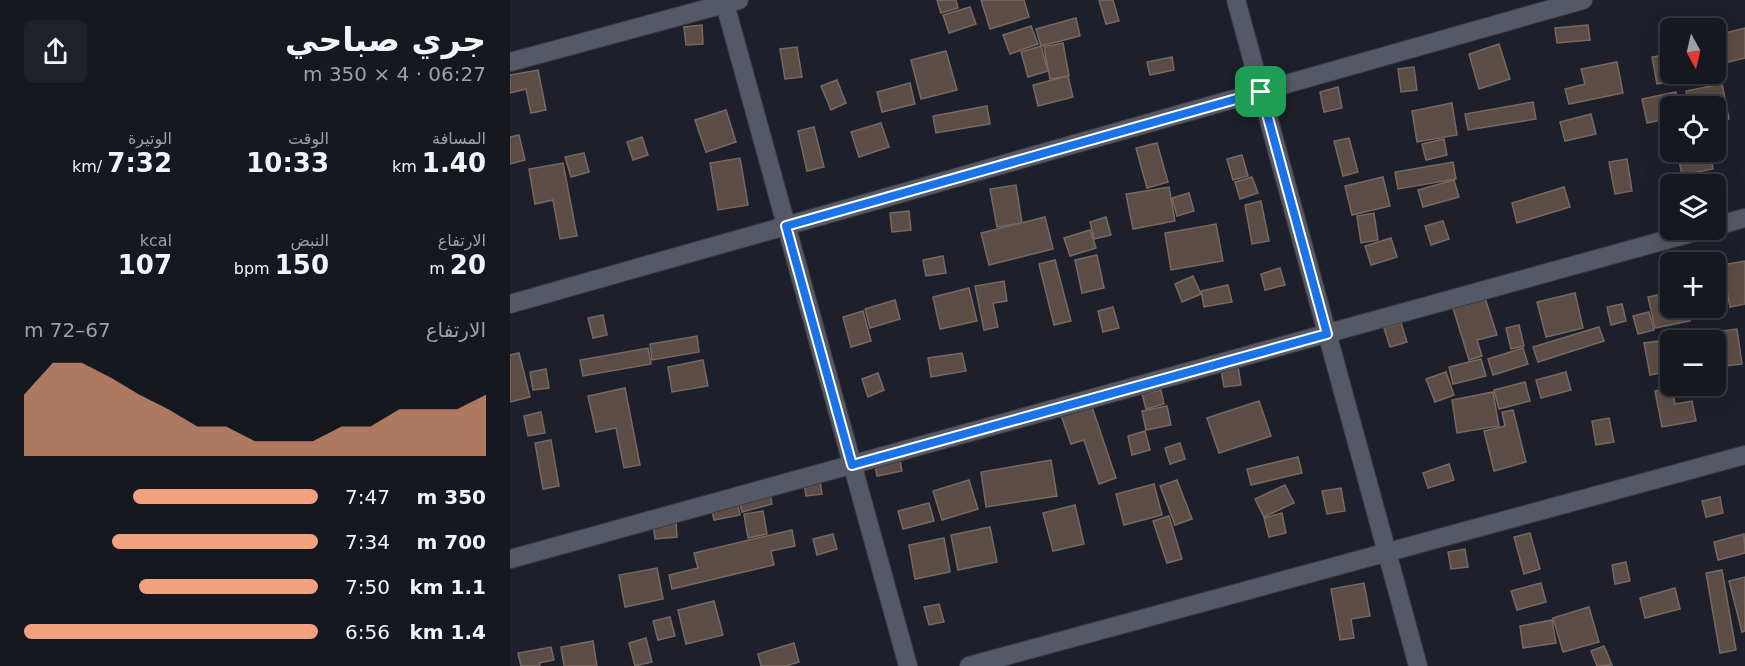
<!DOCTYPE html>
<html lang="ar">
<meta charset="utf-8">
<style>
:root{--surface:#161820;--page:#1f2129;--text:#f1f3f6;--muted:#9ea0a5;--line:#35373e;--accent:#f1a17d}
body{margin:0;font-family:"DejaVu Sans","Noto Naskh Arabic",sans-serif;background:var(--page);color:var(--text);direction:rtl;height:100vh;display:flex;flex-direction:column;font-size:22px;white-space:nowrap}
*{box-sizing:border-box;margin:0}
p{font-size:20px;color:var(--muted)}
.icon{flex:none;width:33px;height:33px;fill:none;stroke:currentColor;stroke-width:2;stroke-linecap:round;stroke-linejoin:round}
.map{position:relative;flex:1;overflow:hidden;direction:ltr}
.panel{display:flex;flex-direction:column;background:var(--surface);width:510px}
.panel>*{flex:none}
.needle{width:39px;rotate:172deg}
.controls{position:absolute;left:1150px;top:18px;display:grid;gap:12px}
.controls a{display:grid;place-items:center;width:66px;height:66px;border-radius:9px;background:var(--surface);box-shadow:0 6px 24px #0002,0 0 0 2px var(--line);font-size:30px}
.pin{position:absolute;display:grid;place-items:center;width:51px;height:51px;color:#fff;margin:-26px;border-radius:12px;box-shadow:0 3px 9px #0006}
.round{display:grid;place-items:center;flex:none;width:63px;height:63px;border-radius:9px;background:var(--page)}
.headline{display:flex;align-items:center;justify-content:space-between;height:102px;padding:0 24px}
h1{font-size:33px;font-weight:700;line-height:45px}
.metrics{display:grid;grid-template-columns:repeat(3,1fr);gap:9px;height:102px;padding:6px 24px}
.metrics div{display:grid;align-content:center}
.metrics b{font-size:26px;font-weight:700}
.metrics small{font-size:16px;font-weight:400}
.metrics p{font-size:16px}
.chart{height:168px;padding:12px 24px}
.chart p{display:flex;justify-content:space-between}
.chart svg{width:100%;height:108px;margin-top:6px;fill:var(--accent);opacity:.7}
ul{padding:0 24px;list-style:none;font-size:20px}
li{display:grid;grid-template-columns:96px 72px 1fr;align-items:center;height:45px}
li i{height:15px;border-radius:8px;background:var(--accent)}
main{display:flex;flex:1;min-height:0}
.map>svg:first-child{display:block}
</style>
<main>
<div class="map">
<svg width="1235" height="666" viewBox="0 0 1235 666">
<rect width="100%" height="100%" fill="#1d202b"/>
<g fill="#5b4d46" stroke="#776962" stroke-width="1.5">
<polygon points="427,0 446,0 448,8 431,13"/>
<polygon points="471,0 514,0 519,17 480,29"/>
<polygon points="589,0 603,0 609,21 596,24"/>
<polygon points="460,7 466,24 439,33 433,15"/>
<polygon points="566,18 570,36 531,46 526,29"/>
<polygon points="192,25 193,44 176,45 174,27"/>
<polygon points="1078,25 1080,40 1047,43 1045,28"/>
<polygon points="521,26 528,44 500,54 493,35"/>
<polygon points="1235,28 1235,58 1214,63 1207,35"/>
<polygon points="553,43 559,76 540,79 534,47"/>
<polygon points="989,44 1000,79 969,89 959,54"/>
<polygon points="531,46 538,71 518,77 511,52"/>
<polygon points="287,47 292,77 275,79 270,49"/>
<polygon points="436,51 447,90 411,99 401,60"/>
<polygon points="1161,54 1161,74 1179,74 1180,79 1147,84 1142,57"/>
<polygon points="662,57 664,70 640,75 637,62"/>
<polygon points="1107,62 1113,93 1059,104 1055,89 1075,84 1071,69"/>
<polygon points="904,67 907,90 891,92 888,69"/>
<polygon points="28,70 36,110 21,113 16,89 0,93 0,75"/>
<polygon points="558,76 563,97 528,106 523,85"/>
<polygon points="327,80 336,103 321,110 311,86"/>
<polygon points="400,83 405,104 372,112 367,92"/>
<polygon points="1212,84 1219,119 1206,122 1206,106 1179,106 1176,91"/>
<polygon points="828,87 832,108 814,112 810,92"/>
<polygon points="1166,92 1169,106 1161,106 1161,118 1137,123 1132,99"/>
<polygon points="1023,102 1026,119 958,130 955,114"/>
<polygon points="942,103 947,135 907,142 902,111"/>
<polygon points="477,106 480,124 426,133 423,116"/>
<polygon points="216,110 226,142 196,152 185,120"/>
<polygon points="1081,114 1086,134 1055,141 1050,122"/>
<polygon points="371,123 379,147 349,157 341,132"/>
<polygon points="304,127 314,167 297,171 288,131"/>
<polygon points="9,135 15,160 0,164 0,137"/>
<polygon points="132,137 138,155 123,160 117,142"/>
<polygon points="839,138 848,172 833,176 824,141"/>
<polygon points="934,139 937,155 916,160 912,144"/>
<polygon points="647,143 658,182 637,188 626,148"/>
<polygon points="1200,152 1203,169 1172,175 1168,156"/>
<polygon points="74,153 79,172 61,177 55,157"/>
<polygon points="732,155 738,176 723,180 717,159"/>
<polygon points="230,158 238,205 208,210 200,163"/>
<polygon points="1117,159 1122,191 1105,194 1099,162"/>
<polygon points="943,162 946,179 888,189 885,172"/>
<polygon points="53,163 67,236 50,239 43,200 25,204 19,169"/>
<polygon points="742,177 748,193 730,199 725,182"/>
<polygon points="873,177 880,206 842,215 835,186"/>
<polygon points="944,180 949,197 913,207 908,190"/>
<polygon points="506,185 512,223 487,227 480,189"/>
<polygon points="659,187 665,221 623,229 616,194"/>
<polygon points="1054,187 1060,207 1007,223 1002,203"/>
<polygon points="679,193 684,211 667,216 662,198"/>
<polygon points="751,201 759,241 742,244 735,205"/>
<polygon points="399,211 401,230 382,232 380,213"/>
<polygon points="864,213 868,240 851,243 847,216"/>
<polygon points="535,217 543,249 479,265 471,233"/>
<polygon points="596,217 601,235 584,239 580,222"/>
<polygon points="933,221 939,239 921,245 915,226"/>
<polygon points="706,224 713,261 661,270 655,233"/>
<polygon points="580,230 586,248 560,256 554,238"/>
<polygon points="881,238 887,257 861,265 855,246"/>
<polygon points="587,255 594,288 572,293 565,260"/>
<polygon points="433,256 436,273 416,276 413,260"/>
<polygon points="545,260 561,321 544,325 529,264"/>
<polygon points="1235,261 1235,304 1220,307 1212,265"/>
<polygon points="770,268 775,285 755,290 751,274"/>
<polygon points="683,276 691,294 672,302 665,284"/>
<polygon points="494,281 497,301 483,303 488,327 474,330 465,286"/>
<polygon points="718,285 722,302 694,307 691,291"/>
<polygon points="459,288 467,321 430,329 423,297"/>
<polygon points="1161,292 1161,308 1177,308 1180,321 1145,328 1138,297"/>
<polygon points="1065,293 1073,328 1036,337 1027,302"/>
<polygon points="975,298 987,335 967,340 972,356 959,360 943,308"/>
<polygon points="385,300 390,319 360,328 355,309"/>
<polygon points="1112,304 1116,321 1101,325 1097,307"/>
<polygon points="603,307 609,328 593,332 588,311"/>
<polygon points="353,311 361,341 341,347 333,317"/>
<polygon points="1139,312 1144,330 1128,334 1123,316"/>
<polygon points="93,315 97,335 83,338 78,318"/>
<polygon points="891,323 897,342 880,347 874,328"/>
<polygon points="1009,325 1014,346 1001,349 996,328"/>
<polygon points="1089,327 1094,341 1028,362 1023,347"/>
<polygon points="1227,329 1232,364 1206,367 1206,340 1184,340 1183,335"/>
<polygon points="187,336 189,352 142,360 140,344"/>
<polygon points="1148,341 1155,372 1140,375 1134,343"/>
<polygon points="138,348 141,364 73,376 70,360"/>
<polygon points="1013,348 1018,364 983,375 978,359"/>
<polygon points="9,353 20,397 0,402 0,355"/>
<polygon points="452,353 456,371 421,377 418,358"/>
<polygon points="971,359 976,376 943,384 939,367"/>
<polygon points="193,360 198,386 162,392 158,367"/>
<polygon points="728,366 731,385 714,387 711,369"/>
<polygon points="36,369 39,388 23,390 20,372"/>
<polygon points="936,372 944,395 925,402 916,379"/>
<polygon points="1056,372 1061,390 1031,398 1026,380"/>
<polygon points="368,373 374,390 358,397 352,379"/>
<polygon points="1015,382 1020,401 989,409 984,390"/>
<polygon points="115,388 130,465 114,468 106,428 86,432 78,396"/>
<polygon points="1162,388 1165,404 1182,401 1186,421 1152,427 1145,391"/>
<polygon points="651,390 654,404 636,409 632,394"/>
<polygon points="983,392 989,426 947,433 942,400"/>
<polygon points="749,401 761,436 709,453 697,418"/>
<polygon points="581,404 606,478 589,484 574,440 561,444 551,415"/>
<polygon points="657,406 661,425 636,430 632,411"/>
<polygon points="1003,410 1016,462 984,471 974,431 995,426 992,412"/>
<polygon points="31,412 35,433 18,436 14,416"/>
<polygon points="1099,418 1104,442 1086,445 1082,421"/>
<polygon points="635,431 640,450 622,455 618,436"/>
<polygon points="41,440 49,486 33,489 25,443"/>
<polygon points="670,443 675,459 660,464 655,448"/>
<polygon points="387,445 392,471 367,476 362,450"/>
<polygon points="788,457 792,473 741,485 737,469"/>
<polygon points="541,460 547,496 476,507 471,472"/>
<polygon points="939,464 944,480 918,488 913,473"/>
<polygon points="309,474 312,494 296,496 293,476"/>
<polygon points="459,480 468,509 432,520 423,491"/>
<polygon points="667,480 682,519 665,525 650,486"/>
<polygon points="644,484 652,515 614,525 606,494"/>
<polygon points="775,485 784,503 754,517 745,499"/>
<polygon points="831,488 835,511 817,514 812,491"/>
<polygon points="259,490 262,504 232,512 229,498"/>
<polygon points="1210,497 1213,513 1196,517 1192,501"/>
<polygon points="227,500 230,515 204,520 201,506"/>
<polygon points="419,503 424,521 393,529 388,511"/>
<polygon points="565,505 574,544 543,551 533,513"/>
<polygon points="253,511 257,534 238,538 234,514"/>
<polygon points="772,513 776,533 759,537 754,518"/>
<polygon points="659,516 672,559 657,563 643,521"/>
<polygon points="166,520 167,537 145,539 143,522"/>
<polygon points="480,527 487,562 448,570 441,535"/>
<polygon points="282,530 285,546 261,551 264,565 162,589 159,575 188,568 184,553"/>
<polygon points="1020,533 1030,569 1014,574 1004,537"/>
<polygon points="323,534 327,549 307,555 303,539"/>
<polygon points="1234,534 1235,553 1208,560 1204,542"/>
<polygon points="434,538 440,572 405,579 399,545"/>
<polygon points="955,549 958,567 941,569 938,552"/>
<polygon points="1116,562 1120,581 1105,584 1102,565"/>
<polygon points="147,568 153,599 115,607 109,575"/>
<polygon points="1212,570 1226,650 1210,653 1196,573"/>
<polygon points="1235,577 1235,631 1232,632 1219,581"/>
<polygon points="854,583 860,616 841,619 844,638 830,640 821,589"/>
<polygon points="1031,583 1036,602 1007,610 1001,591"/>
<polygon points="1165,588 1170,609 1135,618 1130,598"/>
<polygon points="204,601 213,635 176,644 168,610"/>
<polygon points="429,604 434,622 419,625 414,607"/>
<polygon points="1079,607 1089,642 1053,652 1043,618"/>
<polygon points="160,617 165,636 148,640 143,621"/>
<polygon points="1042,620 1046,643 1013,648 1010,626"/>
<polygon points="136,638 142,662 125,666 119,643"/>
<polygon points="83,641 87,666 54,666 51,647"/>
<polygon points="284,643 289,662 276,666 251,666 248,654"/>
<polygon points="1094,646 1102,665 1087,666 1081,651"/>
<polygon points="41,647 44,660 29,663 30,666 11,666 8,653"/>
</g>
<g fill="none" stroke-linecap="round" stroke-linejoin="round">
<defs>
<g id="minor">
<polyline points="726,0 908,666"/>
<polyline points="215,4 398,666"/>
<polyline points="0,62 229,0"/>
<polyline points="1206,226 1235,218"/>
<polyline points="0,304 1073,0"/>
<polyline points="0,559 1192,230"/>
<polyline points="459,666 1235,455"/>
</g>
</defs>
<use href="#minor" stroke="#393c45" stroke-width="20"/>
<use href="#minor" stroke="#555966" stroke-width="18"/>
</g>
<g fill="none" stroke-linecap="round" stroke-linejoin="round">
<defs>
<polygon id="route" points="751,92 817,334 342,465 276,226"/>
</defs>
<use href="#route" stroke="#fff" stroke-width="12"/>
<use href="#route" stroke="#1a73e8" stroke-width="8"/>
</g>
</svg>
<div class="controls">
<a><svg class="needle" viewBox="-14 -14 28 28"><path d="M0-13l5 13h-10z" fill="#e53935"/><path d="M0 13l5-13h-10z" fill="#9ea0a5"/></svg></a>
<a><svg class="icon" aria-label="locate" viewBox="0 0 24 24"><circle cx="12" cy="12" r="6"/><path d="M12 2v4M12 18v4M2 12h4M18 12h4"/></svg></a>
<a><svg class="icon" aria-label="layers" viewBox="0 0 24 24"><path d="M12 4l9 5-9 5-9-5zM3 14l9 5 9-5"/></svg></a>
<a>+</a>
<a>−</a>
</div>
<div class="pin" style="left:751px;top:92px;background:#1e9e55"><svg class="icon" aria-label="arrive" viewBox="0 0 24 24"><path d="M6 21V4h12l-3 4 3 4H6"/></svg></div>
</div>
<section class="panel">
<div class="headline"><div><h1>جري صباحي</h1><p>06:27 · 4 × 350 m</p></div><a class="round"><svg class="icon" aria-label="share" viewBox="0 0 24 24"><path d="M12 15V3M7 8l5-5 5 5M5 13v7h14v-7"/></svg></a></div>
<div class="metrics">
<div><p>المسافة</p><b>1.40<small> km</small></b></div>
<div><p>الوقت</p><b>10:33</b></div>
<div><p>الوتيرة</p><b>7:32<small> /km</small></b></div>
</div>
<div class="metrics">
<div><p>الارتفاع</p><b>20<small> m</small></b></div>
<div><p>النبض</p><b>150<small> bpm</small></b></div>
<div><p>kcal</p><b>107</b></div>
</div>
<div class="chart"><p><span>الارتفاع</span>67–72 m</p>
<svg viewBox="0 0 160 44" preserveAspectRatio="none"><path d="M0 44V19L10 6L20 6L30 12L40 19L50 25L60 32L70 32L80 38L90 38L100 38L110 32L120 32L130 25L140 25L150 25L160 19V44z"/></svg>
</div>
<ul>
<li><b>350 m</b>7:47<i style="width:63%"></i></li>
<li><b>700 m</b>7:34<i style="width:70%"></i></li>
<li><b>1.1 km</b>7:50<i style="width:61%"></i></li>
<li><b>1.4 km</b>6:56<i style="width:100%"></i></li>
</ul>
</section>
</main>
